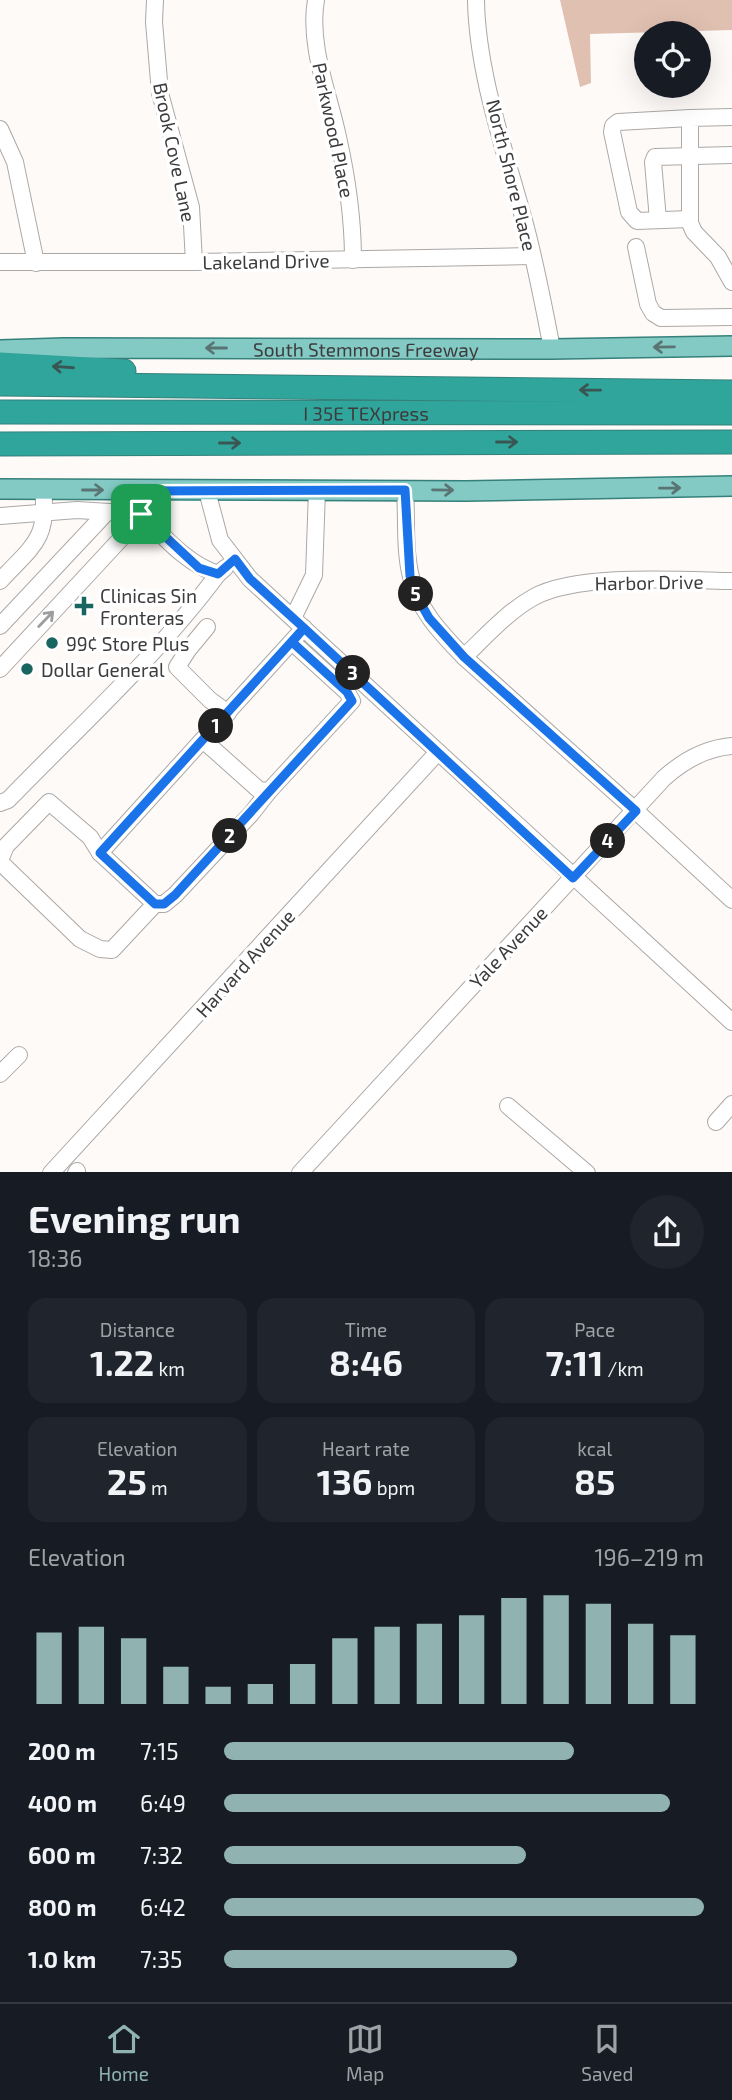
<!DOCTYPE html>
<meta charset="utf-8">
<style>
:root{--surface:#171b24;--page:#20242c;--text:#f1f3f6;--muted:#9ea1a6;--line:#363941;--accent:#90b3b2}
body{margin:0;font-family:"Exo 2",sans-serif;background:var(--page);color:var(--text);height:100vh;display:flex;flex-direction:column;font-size:26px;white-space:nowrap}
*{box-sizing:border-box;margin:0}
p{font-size:23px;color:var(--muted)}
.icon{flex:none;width:38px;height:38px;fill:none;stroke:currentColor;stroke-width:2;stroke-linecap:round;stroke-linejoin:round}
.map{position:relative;height:1172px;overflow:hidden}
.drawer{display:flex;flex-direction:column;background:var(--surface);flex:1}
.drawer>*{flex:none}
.buttons{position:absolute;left:634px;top:21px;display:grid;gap:14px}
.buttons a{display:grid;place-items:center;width:77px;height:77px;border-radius:50%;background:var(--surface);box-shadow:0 7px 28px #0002;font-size:35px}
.pin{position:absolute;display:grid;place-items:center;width:60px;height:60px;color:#fff;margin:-30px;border-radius:14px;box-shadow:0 4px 10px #0006}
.km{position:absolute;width:35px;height:35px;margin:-18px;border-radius:50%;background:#222;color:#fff;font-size:19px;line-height:35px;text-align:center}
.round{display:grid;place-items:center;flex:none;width:74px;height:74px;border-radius:37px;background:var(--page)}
.summary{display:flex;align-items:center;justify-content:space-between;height:119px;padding:0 28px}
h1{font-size:38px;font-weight:700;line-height:52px}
.stats{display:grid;grid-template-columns:repeat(3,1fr);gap:10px;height:119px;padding:7px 28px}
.stats div{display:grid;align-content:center;border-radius:18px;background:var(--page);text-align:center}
.stats b{font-size:35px;font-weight:700}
.stats small{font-size:19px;font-weight:400}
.stats p{font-size:19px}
.chart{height:196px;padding:14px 28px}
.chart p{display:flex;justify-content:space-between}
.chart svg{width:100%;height:126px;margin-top:7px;stroke:var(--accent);stroke-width:6}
ul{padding:0 28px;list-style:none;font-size:23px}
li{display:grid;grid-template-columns:112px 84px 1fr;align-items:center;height:52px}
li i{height:18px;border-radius:9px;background:var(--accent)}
.tabs{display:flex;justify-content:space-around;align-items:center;height:98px;border-top:2px solid var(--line);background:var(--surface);font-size:19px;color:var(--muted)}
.tabs a{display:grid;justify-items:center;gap:4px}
.tabs .selected{color:var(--accent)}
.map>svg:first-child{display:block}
</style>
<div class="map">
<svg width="732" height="1173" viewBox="0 0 732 1173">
<rect width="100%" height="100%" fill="#fefaf8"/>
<polygon fill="#e0c0b1" points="560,0 732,0 732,30 590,34 591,83 580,87"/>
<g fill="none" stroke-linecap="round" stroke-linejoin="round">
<defs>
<g id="minor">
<polyline points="155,0 154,22 160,93 191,207 194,262"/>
<path d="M316,0C308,45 329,94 338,137C347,177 353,218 353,260"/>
<path d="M476,0C477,73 506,154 525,224C536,265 544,307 552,349"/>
<polyline points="732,117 690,118 690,223 694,232 718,257 732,282"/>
<polyline points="690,118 618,122 613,126 612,132 629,212 637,221 690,219"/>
<polyline points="0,129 15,162 36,263"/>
<polyline points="658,220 653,162 655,157 732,155"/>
<polyline points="636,247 648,304 653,313 661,318 732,317"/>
<polyline points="0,262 194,262 532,256"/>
<path d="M405,490C407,518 404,549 411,577C418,610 442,634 464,657L636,811L732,900"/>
<path d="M145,491L141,514C164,537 187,564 218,574L225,568"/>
<polyline points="207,491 220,540 250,579 732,1022"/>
<polyline points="0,516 77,510 141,514"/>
<path d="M0,581C32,546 49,540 43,490"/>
<polyline points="293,618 314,575 317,490"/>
<polyline points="0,626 107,512"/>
<polyline points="207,627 188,650 177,667 210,700 228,713"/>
<path d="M464,657C485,637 507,612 534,597C577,573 681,580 732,581"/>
<polyline points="0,669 128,531 141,514"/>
<polyline points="203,740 259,790 269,791 352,701 347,692 292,642"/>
<path d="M0,803L8,800C79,727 157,656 218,574"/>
<polyline points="100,853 304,628"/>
<polyline points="0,860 6,846 49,802 90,837 100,853 155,904 112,950 100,949 80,939 0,862"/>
<polyline points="155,904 164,904 175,895 251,814 269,791"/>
<polyline points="0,1074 19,1055"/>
<polyline points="508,1106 587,1173"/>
<polyline points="716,1122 732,1104"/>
<polyline points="51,1173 438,752"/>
<polyline points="76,1173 77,1171"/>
<path d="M300,1173L664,778C683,761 706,748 732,746"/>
</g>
<g id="major">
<path id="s1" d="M0,350L64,348L552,349L732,346"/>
<polyline points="0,489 466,491 732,486"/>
</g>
<g id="highway">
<polyline points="0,364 124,371"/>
<polyline points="0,384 732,392"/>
<path id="s2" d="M0,412L732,413"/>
<polyline points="0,444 732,442"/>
</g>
</defs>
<use href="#minor" stroke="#aba8a6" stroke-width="18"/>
<use href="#major" stroke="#35807a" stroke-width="22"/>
<use href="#highway" stroke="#35807a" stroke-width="25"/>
<use href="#minor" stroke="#fff" stroke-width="16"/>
<use href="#major" stroke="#83c9c4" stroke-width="19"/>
<use href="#highway" stroke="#30a59c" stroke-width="23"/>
</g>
<defs><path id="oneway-shaft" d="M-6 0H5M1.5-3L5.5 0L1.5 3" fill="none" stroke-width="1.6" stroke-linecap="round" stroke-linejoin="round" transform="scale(1.75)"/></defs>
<g stroke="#597472">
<use href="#oneway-shaft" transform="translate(664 347) rotate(179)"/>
<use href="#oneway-shaft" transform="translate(216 348) rotate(180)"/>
<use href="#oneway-shaft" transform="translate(670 488) rotate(-1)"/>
<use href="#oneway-shaft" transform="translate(93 490)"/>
<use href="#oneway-shaft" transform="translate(443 490) rotate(1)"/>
</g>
<g stroke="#3a5653">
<use href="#oneway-shaft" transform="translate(63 367) rotate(-176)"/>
<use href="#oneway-shaft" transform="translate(590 390) rotate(-179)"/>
<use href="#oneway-shaft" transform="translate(507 442)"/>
<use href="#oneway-shaft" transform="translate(230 443)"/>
</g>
<use stroke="#9e9d9d" href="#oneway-shaft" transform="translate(46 619) rotate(-46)"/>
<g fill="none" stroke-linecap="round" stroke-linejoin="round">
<defs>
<polyline id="route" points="141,514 199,568 218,574 235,559 250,579 304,628 100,853 155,904 164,904 175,895 352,701 347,692 292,642 304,628 573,878 636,811 464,657 429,618 416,595 410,576 405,490 145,491 141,514"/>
</defs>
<use href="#route" stroke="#fff" stroke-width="14"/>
<use href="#route" stroke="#1a73e8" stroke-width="9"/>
</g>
<g fill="#196560" stroke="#fff" stroke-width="2.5">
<path d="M80.5 595.5h7v7h7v7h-7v7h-7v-7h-7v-7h7z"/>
<circle cx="52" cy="643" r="7"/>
<circle cx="27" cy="669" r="7"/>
</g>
<g text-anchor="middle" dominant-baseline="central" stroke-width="7" stroke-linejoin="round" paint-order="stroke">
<g font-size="19" fill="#3d3b3b" stroke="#fff">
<text transform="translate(334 130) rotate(78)">Parkwood Place</text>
<text transform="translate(175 152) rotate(78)">Brook Cove Lane</text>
<text transform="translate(512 175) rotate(76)">North Shore Place</text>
<text transform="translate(266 261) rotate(-1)">Lakeland Drive</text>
<text stroke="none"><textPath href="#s1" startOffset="366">South Stemmons Freeway</textPath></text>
<text stroke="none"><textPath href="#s2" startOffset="366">I 35E TEXpress</textPath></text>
<text transform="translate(649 582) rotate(-1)">Harbor Drive</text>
<text transform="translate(508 947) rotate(-47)">Yale Avenue</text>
<text transform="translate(245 963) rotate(-48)">Harvard Avenue</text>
</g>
<g font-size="19" fill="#3d3b3b" stroke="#fff" text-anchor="start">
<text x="100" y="595">Clinicas Sin<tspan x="100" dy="22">Fronteras</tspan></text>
<text x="66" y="643">99¢ Store Plus</text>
<text x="41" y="669">Dollar General</text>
</g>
</g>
</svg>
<div class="buttons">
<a><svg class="icon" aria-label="locate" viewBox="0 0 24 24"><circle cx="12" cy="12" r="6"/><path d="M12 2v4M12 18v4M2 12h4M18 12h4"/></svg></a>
</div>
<div class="pin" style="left:141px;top:514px;background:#1e9e55"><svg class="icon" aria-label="arrive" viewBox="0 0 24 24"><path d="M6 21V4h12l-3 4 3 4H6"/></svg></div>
<b class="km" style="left:216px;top:726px">1</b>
<b class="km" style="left:230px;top:836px">2</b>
<b class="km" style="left:353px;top:673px">3</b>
<b class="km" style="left:608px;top:841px">4</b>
<b class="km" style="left:416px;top:594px">5</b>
</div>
<section class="drawer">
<div class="summary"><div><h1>Evening run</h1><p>18:36</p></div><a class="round"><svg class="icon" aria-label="share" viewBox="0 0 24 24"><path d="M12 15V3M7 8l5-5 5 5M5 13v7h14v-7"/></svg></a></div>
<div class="stats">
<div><p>Distance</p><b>1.22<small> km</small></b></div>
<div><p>Time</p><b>8:46</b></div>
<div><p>Pace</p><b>7:11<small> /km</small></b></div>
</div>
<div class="stats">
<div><p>Elevation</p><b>25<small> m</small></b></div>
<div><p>Heart rate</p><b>136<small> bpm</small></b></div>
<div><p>kcal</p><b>85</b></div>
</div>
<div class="chart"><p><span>Elevation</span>196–219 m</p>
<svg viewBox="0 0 160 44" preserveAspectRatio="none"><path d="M5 44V19M15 44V17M25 44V21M35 44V31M45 44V38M55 44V37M65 44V30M75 44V21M85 44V17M95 44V16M105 44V13M115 44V7M125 44V6M135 44V9M145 44V16M155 44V20"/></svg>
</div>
<ul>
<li><b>200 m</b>7:15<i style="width:73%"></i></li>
<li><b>400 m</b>6:49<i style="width:93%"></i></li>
<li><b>600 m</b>7:32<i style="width:63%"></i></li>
<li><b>800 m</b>6:42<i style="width:100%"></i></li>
<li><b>1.0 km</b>7:35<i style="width:61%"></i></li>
</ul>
</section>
<nav class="tabs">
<a class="selected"><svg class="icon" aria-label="home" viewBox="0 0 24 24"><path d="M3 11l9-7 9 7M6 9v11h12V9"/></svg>Home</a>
<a><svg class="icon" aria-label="map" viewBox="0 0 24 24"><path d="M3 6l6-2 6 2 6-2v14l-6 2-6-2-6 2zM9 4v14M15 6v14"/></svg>Map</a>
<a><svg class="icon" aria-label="saved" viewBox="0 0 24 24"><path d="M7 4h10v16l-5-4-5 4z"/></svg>Saved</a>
</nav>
